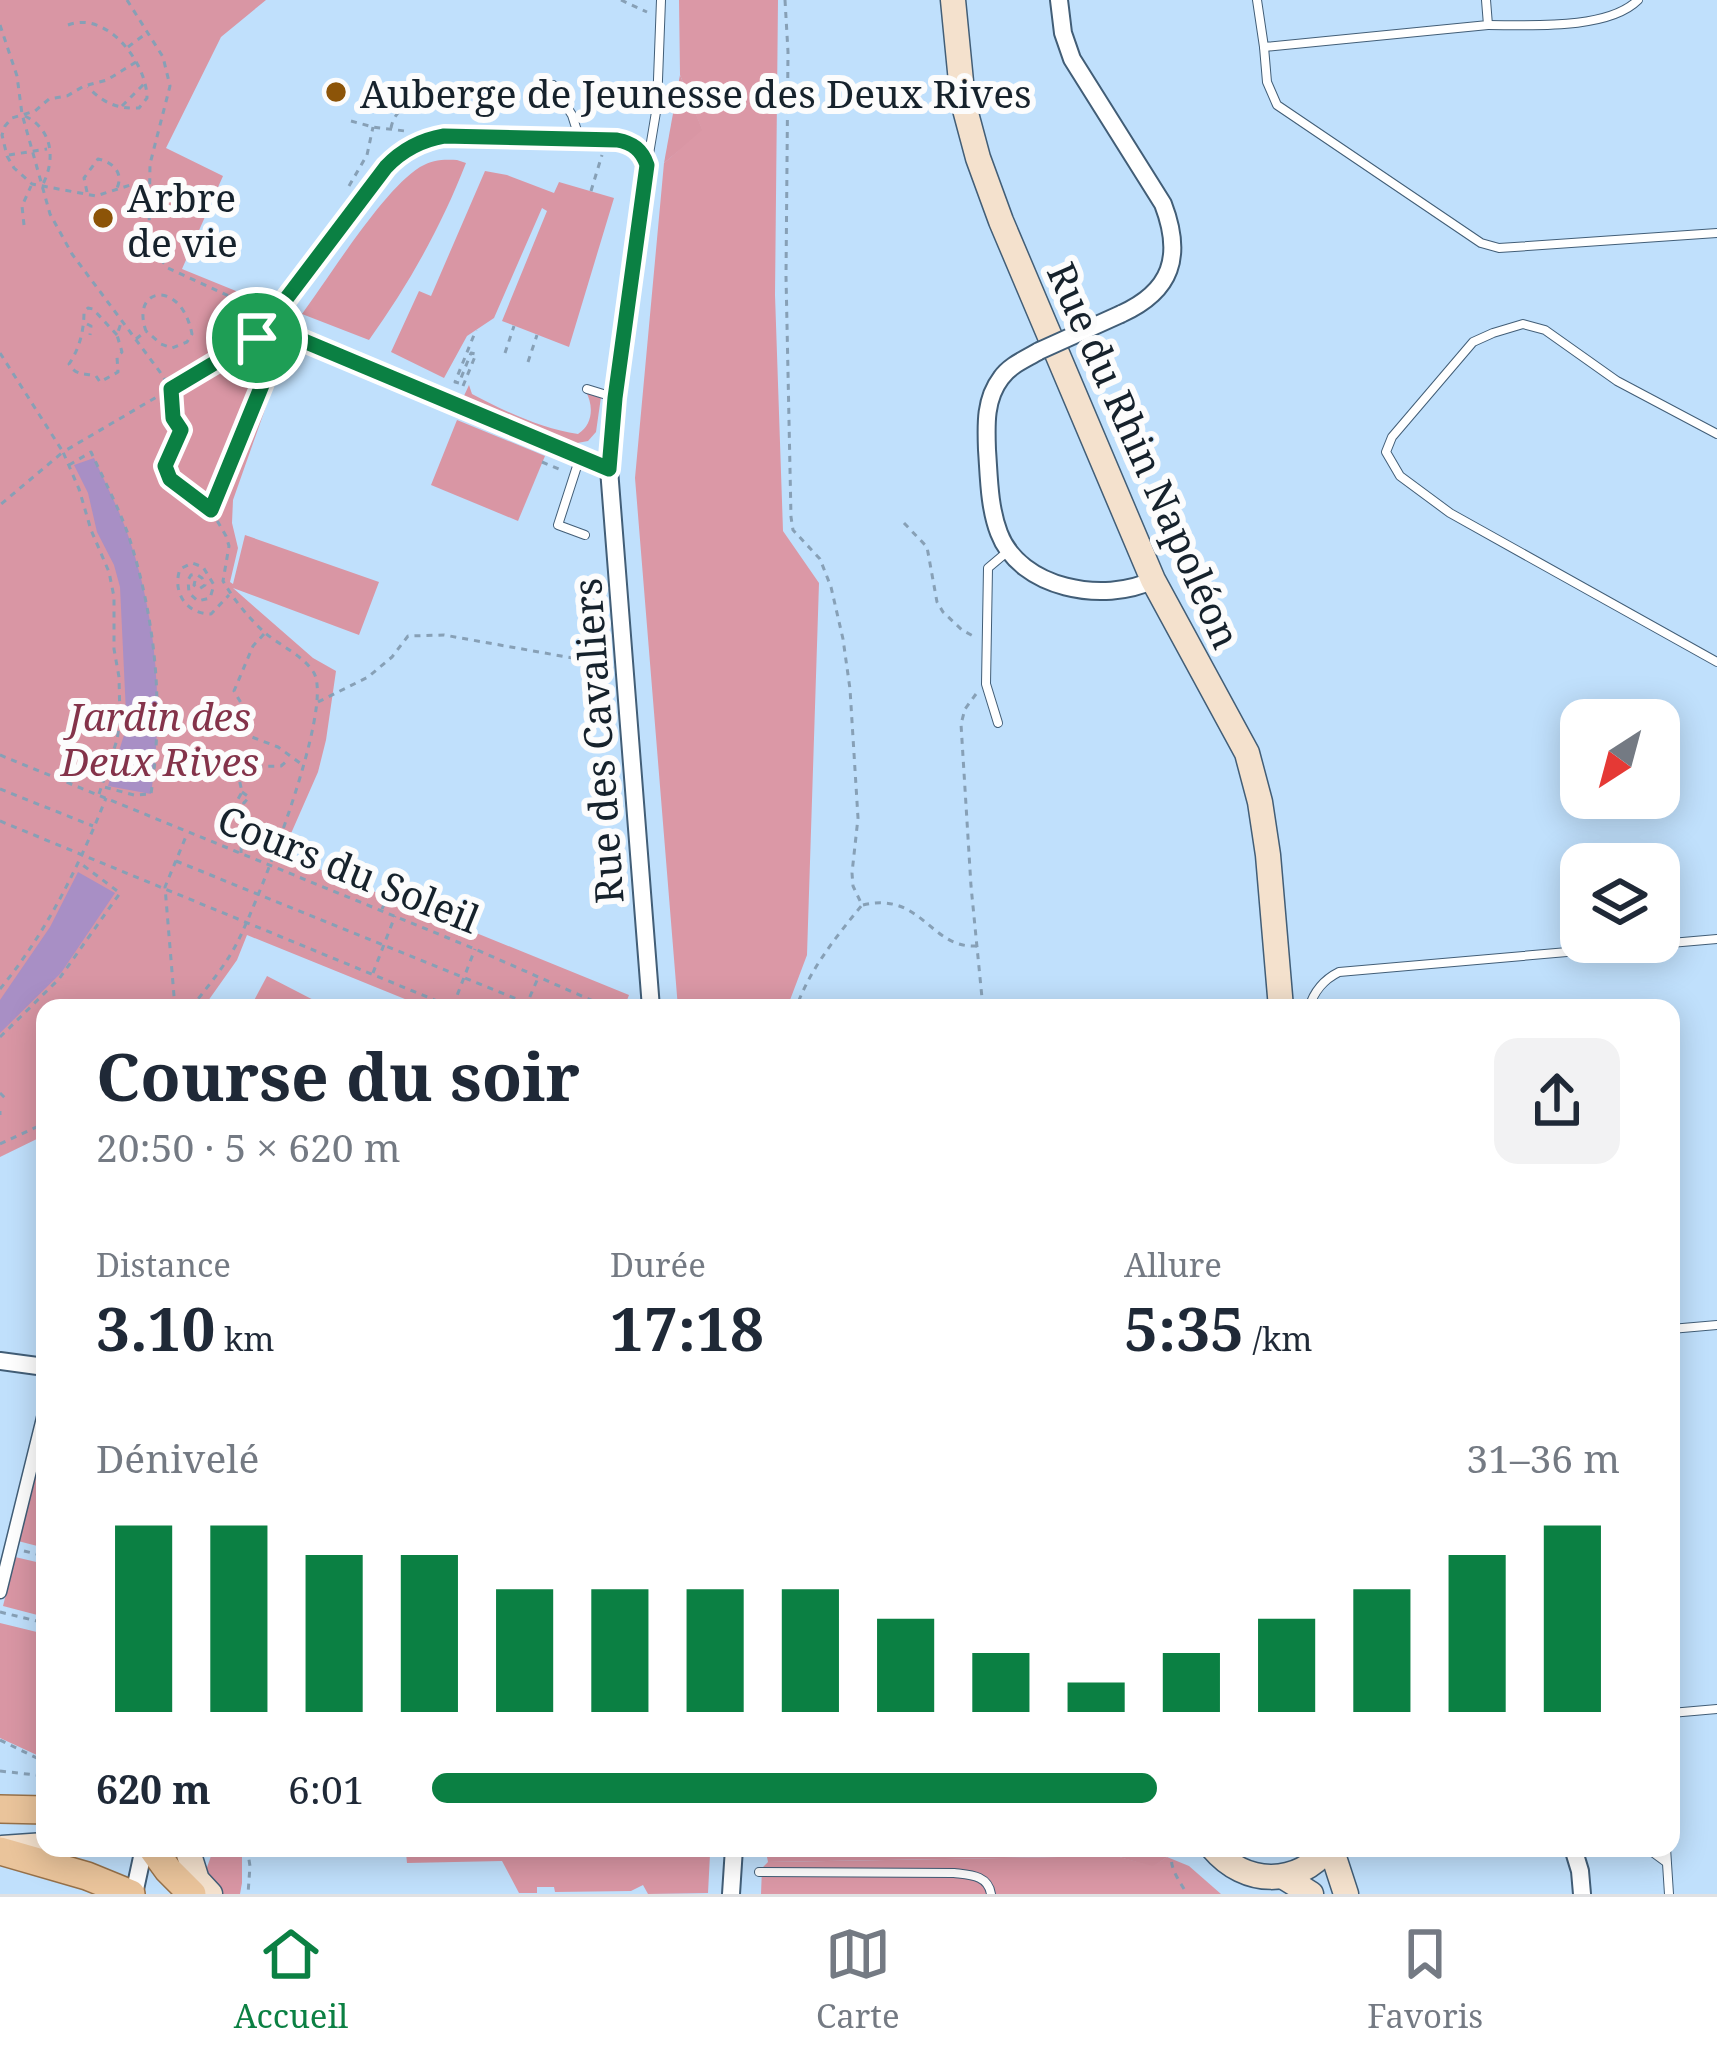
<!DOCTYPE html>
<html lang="fr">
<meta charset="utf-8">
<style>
:root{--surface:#fff;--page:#f2f2f3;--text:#1f2937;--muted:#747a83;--line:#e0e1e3;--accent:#0b8043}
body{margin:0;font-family:"Noto Serif",serif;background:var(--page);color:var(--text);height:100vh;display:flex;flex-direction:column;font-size:45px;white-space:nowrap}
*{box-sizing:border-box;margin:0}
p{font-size:39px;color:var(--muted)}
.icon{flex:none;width:66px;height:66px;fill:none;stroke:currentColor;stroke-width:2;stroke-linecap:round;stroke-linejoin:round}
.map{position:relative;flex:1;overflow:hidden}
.drawer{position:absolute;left:36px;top:999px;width:1644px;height:858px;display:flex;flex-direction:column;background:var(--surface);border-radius:24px;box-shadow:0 6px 30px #0003}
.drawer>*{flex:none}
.needle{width:78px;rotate:216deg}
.buttons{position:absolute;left:1560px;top:699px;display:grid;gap:24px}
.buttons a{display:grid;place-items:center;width:120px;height:120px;border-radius:24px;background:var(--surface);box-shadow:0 6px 30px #0003;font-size:60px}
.pin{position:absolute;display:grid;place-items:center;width:102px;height:102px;color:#fff;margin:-51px;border:6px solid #fff;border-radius:50%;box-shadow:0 3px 12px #0007}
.round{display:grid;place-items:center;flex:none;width:126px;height:126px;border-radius:24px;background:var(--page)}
.headline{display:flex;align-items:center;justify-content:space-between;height:204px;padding:0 60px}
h1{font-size:66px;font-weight:700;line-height:90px}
.figures{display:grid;grid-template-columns:repeat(3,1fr);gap:18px;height:204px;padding:12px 60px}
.figures div{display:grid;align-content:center}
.figures b{font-size:60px;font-weight:700}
.figures small{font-size:33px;font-weight:400}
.figures p{font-size:33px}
.chart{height:336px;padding:24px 60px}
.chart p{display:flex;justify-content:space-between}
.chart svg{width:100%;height:216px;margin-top:12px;stroke:var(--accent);stroke-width:6}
ul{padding:0 60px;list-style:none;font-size:39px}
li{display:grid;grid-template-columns:192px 144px 1fr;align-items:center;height:90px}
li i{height:30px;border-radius:15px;background:var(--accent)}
.tab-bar{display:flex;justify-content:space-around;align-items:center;height:168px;border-top:3px solid var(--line);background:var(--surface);font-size:33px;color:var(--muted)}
.tab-bar a{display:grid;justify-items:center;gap:6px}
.tab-bar .active{color:var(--accent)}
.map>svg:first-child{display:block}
</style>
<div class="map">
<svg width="1717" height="1894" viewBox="0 0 1717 1894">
<rect width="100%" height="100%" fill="#c0e0fc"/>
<g fill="#d996a4">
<polygon points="0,0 266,0 221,37 166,148 223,176 182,269 236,291 281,364 233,500 232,523 238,548 230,582 233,584 245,535 379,582 359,635 233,588 313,658 336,671 326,740 318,772 282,854 629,995 624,1008 427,1008 247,935 237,960 203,1008 45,1008 45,1135 0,1157"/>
<polygon points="680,75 703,131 664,163"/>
<path d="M457,160L466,163C441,227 409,284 369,340L302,314C330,276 383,190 420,167C432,160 443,159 457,160Z"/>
<polygon points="485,171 507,175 554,193 559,182 614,198 569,347 502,321 547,211 542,208 494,318 467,336 444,378 391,352 419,291 431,296"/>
<path d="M469,385L472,394C504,411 542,429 578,434C594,424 593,404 586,392L601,397L596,432L588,441L572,444L463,398Z"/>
<polygon points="457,420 545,456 518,521 431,485"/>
<polygon points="267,976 329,1008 250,1008"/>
<polygon points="35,1475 45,1478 45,1548 18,1541"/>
<polygon points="15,1557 45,1564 45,1617 3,1606"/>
<polygon points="0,1623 45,1634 45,1734 39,1756 0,1738"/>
<polygon points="225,1848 242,1848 242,1883 240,1894 215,1894 205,1873 211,1856"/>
<polygon points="640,1848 706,1848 710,1854 708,1893 648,1894 643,1885 631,1891 555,1892 554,1887 537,1887 537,1893 519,1893 502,1861 407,1863 406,1853"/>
<polygon points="773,1848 1158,1848 1167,1857 1153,1867 1116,1856 768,1862 767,1857"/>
</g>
<g fill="#db98a6">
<polygon points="679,0 778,0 775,295 783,531 819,583 807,955 787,1008 678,1008 635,478 664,163 702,130 680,75"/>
<polygon points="1116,1856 1153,1866 1167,1857 1189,1866 1221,1894 761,1894 762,1868 768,1862"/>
</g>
<g fill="#a88fc5">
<path d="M94,458C105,483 119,509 128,535C157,618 164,707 151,794L108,786L124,735L126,713L120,587L114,565L97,532L88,493L74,465Z"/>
<polygon points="78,872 115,893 61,973 0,1033 0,1000 50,927"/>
</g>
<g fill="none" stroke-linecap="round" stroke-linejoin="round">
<defs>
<g id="service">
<polyline points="1257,0 1264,47 1488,25 1486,0"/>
<path d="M1488,25C1530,25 1608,30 1638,0"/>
<polyline points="1264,47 1267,82 1277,105 1481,243 1499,248 1717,233"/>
<polyline points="553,85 572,115 579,137"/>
<polyline points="648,160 657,106 661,0"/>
<polyline points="257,338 276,326"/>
<polyline points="587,389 613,397"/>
<polyline points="1717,434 1617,381 1545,330 1523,324 1493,333 1473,342 1392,437 1386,452 1400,476 1450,513 1717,662"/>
<polyline points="580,457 558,525 585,535"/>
<polyline points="998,723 986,684 988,568 1007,552"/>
<path d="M1309,1008C1314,991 1323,980 1339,972L1717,939"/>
<polyline points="1671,1329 1717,1325"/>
<polyline points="1671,1713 1717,1709"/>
<polyline points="1647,1848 1666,1862"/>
<polyline points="1666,1848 1669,1894"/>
<path d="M759,1872L954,1873C970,1875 988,1875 991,1894"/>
</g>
<polyline id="pedestrian" points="0,1592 45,1410"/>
<g id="minor">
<path d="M1059,0L1063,33L1072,59L1163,204C1183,256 1172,291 1121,314"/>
<path d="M1039,351C1026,359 1010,365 1001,378C985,399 986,424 987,450C989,477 989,507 999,533C1020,589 1104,604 1153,580"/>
<path d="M609,469L292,336L282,329L275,318L280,306L386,167C402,150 421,140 444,136L617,140L634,145L647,165L615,398L609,469L651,1008"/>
<polyline points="0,1361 45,1367"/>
<polyline points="1573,1848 1580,1871 1582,1894"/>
<polyline points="134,1894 144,1848"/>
<polyline points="731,1894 734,1848"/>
</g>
<g id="secondary">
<polyline points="953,0 963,102 978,158 1001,221 1153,580 1247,753 1260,802 1268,855 1281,1008"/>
<polyline points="2,1848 45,1845"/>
<polyline points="187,1848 197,1880 210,1894"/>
<path d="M1213,1848C1245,1886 1297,1887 1328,1848"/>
<polyline points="1331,1848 1346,1894"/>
<polyline points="1284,1877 1311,1894"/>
</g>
<g id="primary">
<polyline points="0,1809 45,1810"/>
<polyline points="152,1848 168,1870 192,1894"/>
<polyline points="0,1851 87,1876 131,1894"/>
</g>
</defs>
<use href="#service" stroke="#425e77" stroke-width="10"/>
<use href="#pedestrian" stroke="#425e77" stroke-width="15"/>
<use href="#minor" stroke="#425e77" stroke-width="20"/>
<use href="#secondary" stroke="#425e77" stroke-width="27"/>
<use href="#primary" stroke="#977149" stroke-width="30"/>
<g stroke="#87a0b6" stroke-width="3" stroke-dasharray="6 6" stroke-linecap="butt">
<polyline points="127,0 163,57 170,86 150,164 149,233 152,249 168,268 231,297 251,328"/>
<polyline points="621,0 647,12"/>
<path d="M785,0L788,52L786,276L791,517L793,530L820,559L831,587L843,639L850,689L858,818L852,873L853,886L862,905C836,937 810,969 796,1008"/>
<polyline points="0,25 17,76 22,114 50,214 72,254 160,372 171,389 173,418 181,430 165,466 170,479 209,509"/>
<path d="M68,25C107,10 147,63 147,98L139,108C117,109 103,103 88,87"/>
<polyline points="128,47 148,32"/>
<polyline points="136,62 107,80 84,86 67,96 49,99 35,111 12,118 5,126 2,135 7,156 14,168 32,184 96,196 146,180"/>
<polyline points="122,106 145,83"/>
<path d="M25,116C52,129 56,158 43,184"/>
<polyline points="351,121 373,127 405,131"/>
<path d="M391,128C394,110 409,104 424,96"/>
<polyline points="9,155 47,149"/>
<polyline points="349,186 367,155 373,127"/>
<polyline points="591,191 602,155"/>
<path d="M87,192L84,178L98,159C113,162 124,173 117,188"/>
<polyline points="24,225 22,206 31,186"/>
<polyline points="87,324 91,326 90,335"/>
<path d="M117,335L93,309L88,308L84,312C84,329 80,348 69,364C76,376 84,373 96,376L100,382L118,372L117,357L122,352L117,335L121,323"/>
<path d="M136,339L146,331C130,287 181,278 192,334L187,342L172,348L161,344L146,331"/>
<polyline points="0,353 63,452 0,505"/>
<polyline points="505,353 514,326"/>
<polyline points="528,362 537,335"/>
<polyline points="463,386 476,354 471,353 459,383 455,382 476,330"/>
<polyline points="542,462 561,470"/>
<path d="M69,465L91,452C104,480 119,508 129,537C156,621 164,707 151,794L134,795L104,787"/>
<polyline points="904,523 927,547 937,602 943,612 962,630 975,637"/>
<path d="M195,581L194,585L199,589L205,585L202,578L196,574L191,575L188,580L189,593L198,601L210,598L214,585L203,567L192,563L180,569C172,592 186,614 211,614L229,595"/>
<polyline points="264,634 253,646 234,691 244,708 244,734 278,747 304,766"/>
<polyline points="976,694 965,709 961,724 971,886 983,1008"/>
<polyline points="318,702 368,677 392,657 408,636 444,635 606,664"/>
<polyline points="0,755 475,949 609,1008"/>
<polyline points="0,789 93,826"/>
<polyline points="242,792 249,797 244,803 238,799 242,792 238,774 243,767 281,766 289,759"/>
<polyline points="99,794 117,740 120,720 119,677 114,649 114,597 109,572 91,530 79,489 63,452 245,345"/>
<polyline points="0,821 454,1008"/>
<polyline points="241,853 243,805"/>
<polyline points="176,861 539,1008"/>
<path d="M863,905C922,891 930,949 977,946"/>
<polyline points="382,909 387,898"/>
<polyline points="373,973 395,916"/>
<path d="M0,989C47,932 79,866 106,798"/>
<polyline points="453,1006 475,949"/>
<polyline points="175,1008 165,887 187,834"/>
<path d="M191,1008C208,986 227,964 239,939C259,898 334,710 314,673C304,656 279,645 264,632C248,617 234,600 223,581L229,546L226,536L211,510L263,385L268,361L265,352"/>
<polyline points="525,1008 538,978"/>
<polyline points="0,1037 59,979 120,893 80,863"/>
<polyline points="0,1093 7,1100"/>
<polyline points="0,1111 0,1115"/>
<polyline points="0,1144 45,1123"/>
<polyline points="24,1551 45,1556"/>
<polyline points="0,1612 45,1623"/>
<polyline points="0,1740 45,1762"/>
<polyline points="0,1771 45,1776"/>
<polyline points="247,1848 250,1866 248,1894"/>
<polyline points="1172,1848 1193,1857"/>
<path d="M1172,1850C1168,1867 1179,1880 1187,1894"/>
</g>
<use href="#service" stroke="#fff" stroke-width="8"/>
<use href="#pedestrian" stroke="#fff" stroke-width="12"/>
<use href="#minor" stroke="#fff" stroke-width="16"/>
<use href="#secondary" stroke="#f4e1cd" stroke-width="24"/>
<use href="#primary" stroke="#eac49b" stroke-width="27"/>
<defs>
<polyline id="minor-bridge" points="1039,351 1121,314"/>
</defs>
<use href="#minor-bridge" stroke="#425e77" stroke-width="20" stroke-linecap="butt"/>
<use href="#minor-bridge" stroke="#fff" stroke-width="16"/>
</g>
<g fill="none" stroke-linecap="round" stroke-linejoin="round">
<defs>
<path id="route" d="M257,338L266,353L267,373L211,510L170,479L165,466L181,430L173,418L171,389L278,325L292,336L609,469L615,398L647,165C642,150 633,143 617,140L444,136C421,140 402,150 386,167L280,307L275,318L278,325L257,338"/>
</defs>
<use href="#route" stroke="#fff" stroke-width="24"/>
<use href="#route" stroke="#0b8043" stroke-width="15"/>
</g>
<g fill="#8c5408" stroke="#fcfcfc" stroke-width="4.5">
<circle cx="336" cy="92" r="12"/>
<circle cx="103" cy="218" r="12"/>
</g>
<g text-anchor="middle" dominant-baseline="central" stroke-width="12" stroke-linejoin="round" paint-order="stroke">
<g font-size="39" fill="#16222c" stroke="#fcfcfc" text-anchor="start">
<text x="360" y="92">Auberge de Jeunesse des Deux Rives</text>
<text x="127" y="196">Arbre<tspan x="127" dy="45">de vie</tspan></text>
</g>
<g font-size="39" fill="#16222c" stroke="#fcfcfc">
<text transform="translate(1145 455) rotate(66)">Rue du Rhin Napoléon</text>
<text transform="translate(597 741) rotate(-94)">Rue des Cavaliers</text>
<text transform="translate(349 868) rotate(22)">Cours du Soleil</text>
</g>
<g font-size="39" font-style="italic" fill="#84334a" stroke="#fcfcfc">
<text x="160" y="715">Jardin des<tspan x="160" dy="45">Deux Rives</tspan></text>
</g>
</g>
</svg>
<div class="buttons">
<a><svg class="needle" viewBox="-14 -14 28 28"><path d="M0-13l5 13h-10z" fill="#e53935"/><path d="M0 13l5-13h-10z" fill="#747a83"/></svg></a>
<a><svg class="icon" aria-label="layers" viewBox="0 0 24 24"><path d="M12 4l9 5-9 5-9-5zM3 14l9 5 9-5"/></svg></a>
</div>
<div class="pin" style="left:257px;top:338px;background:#1e9e55"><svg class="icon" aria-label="arrive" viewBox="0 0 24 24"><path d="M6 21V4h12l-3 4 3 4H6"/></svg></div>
<section class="drawer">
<div class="headline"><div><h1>Course du soir</h1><p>20:50 · 5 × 620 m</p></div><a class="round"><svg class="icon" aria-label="share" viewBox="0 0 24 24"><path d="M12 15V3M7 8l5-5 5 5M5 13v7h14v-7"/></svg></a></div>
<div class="figures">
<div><p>Distance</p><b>3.10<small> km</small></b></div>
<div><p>Durée</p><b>17:18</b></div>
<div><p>Allure</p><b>5:35<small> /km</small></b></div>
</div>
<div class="chart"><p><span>Dénivelé</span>31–36 m</p>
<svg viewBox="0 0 160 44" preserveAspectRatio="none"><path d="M5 44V6M15 44V6M25 44V12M35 44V12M45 44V19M55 44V19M65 44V19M75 44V19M85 44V25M95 44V32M105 44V38M115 44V32M125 44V25M135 44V19M145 44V12M155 44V6"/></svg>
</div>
<ul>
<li><b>620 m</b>6:01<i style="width:61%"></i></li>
</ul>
</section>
</div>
<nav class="tab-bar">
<a class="active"><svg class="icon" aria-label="home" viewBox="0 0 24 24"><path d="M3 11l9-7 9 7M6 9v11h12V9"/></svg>Accueil</a>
<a><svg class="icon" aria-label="map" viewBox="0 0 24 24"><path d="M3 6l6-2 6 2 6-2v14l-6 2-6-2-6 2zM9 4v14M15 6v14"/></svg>Carte</a>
<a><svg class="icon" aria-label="saved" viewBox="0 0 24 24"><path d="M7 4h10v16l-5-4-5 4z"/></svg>Favoris</a>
</nav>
